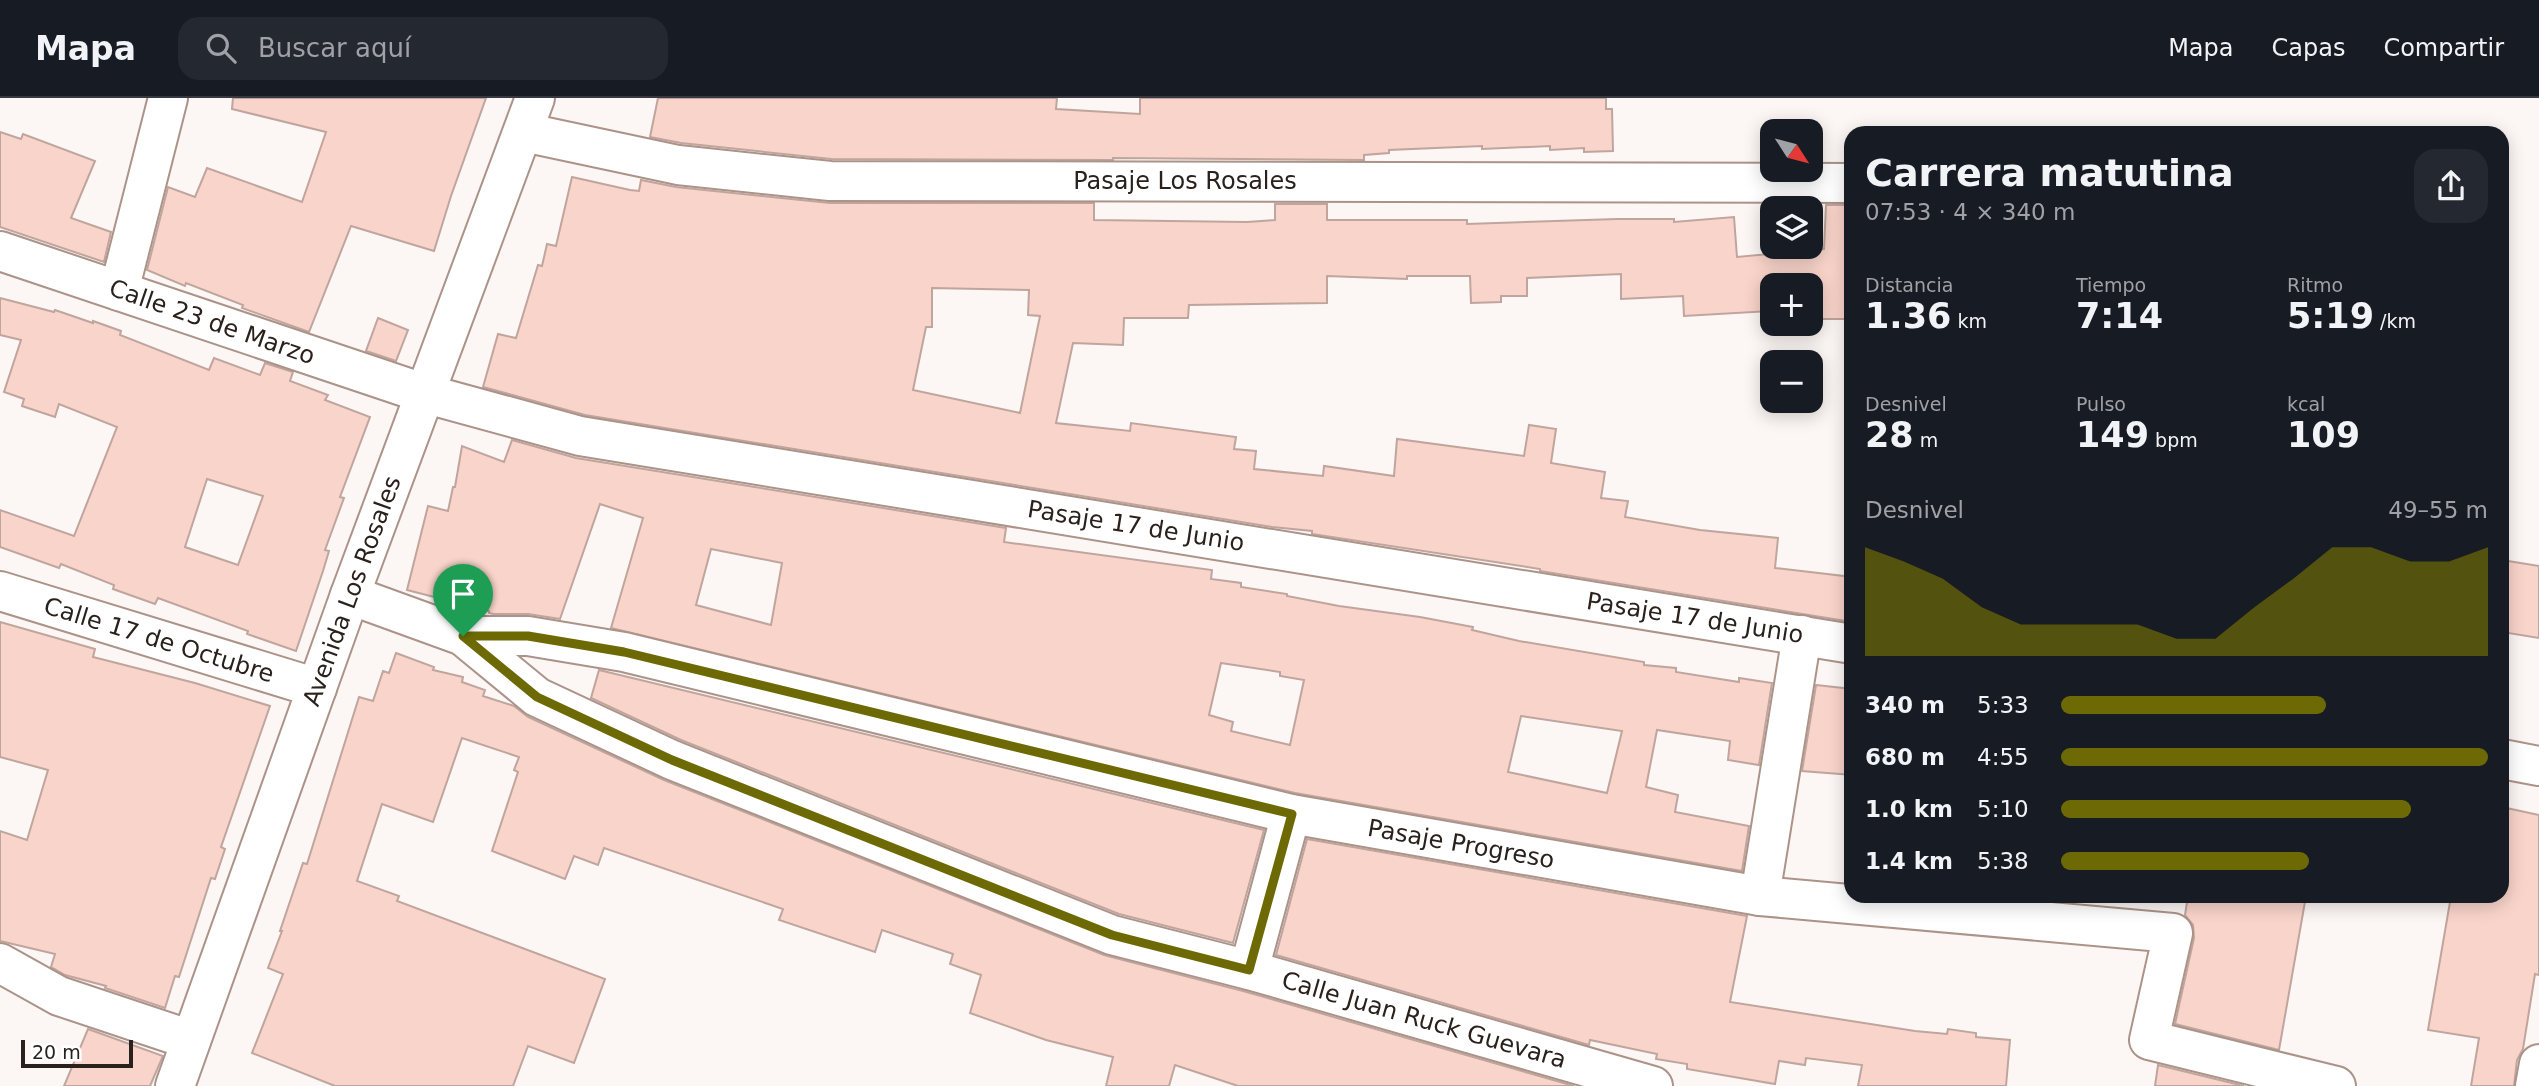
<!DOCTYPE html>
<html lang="es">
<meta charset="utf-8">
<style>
:root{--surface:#171b24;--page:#242831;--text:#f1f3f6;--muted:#9ea1a6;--line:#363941;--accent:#6d6a05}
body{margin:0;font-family:"DejaVu Sans",sans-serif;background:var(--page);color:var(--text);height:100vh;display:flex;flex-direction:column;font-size:26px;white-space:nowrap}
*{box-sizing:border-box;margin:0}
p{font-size:23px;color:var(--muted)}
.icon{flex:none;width:38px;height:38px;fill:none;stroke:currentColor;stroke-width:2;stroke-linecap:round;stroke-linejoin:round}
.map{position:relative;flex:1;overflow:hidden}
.side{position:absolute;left:1844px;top:28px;width:665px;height:777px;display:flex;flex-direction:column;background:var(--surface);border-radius:21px;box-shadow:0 4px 18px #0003}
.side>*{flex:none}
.needle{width:46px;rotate:126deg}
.controls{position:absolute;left:1760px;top:21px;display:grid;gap:14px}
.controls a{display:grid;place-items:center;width:63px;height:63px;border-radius:14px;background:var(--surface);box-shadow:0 4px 18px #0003;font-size:35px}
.scale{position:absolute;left:21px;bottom:18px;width:112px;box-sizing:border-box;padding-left:7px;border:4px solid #2a211d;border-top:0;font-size:19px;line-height:24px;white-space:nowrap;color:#2a211d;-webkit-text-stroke:5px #fff;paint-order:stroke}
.pin{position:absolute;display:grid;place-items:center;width:60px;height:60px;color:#fff;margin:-72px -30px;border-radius:50% 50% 50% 0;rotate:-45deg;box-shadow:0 0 7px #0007}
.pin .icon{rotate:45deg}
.round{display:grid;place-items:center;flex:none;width:74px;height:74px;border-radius:21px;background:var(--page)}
.summary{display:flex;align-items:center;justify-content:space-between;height:119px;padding:0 21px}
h1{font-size:38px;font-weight:800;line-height:52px}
.stats{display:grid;grid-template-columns:repeat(3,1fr);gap:10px;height:119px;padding:7px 21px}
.stats div{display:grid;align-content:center}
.stats b{font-size:35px;font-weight:800}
.stats small{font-size:19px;font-weight:400}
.stats p{font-size:19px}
.chart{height:196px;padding:14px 21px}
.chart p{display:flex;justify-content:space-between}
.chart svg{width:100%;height:126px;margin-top:7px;fill:var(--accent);opacity:.7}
ul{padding:0 21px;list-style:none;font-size:23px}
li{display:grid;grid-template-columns:112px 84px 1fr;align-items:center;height:52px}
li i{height:18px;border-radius:9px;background:var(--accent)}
header{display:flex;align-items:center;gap:42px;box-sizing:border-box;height:98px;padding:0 35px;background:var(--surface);border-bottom:2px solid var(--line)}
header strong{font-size:33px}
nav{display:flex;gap:38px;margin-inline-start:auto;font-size:24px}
.search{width:490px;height:63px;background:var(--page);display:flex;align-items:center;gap:18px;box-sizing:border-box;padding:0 24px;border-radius:21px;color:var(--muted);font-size:26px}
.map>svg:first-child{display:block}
</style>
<header>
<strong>Mapa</strong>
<div class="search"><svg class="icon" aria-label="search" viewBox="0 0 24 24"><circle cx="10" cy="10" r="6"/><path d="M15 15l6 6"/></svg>Buscar aquí</div>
<nav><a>Mapa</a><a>Capas</a><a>Compartir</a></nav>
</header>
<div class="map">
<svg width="2539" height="988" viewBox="0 0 2539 988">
<rect width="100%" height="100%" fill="#fcf6f4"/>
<g fill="#f9d4ca" stroke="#bfa59d" stroke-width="2" fill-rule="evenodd">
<polygon points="233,0 486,0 451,98 434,153 351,128 309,234 242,210 243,207 186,185 185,188 147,172 168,89 195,99 207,70 302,104 326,34 232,11"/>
<polygon points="658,0 1057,0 1056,11 1140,16 1140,0 1606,0 1606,11 1612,11 1613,53 1584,54 1584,50 1550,52 1550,48 1482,51 1482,48 1389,52 1389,55 1364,57 1364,62 1113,60 1113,62 831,61 681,45 650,39"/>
<polygon points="0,34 21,41 23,36 95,63 71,120 111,134 104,164 0,129"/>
<path d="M572,79L630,92L639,93L641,82L676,89L830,105H1094V122L1247,124L1275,122V106H1327V122H1467V126L1617,121H1674V124L1734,119L1737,159L1824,151L1826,107H1852V221H1811V187H1773V220H1771L1770,213L1684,218L1683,198L1621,201V176L1527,180V198H1501V204L1471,205L1470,178H1407V181L1327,178V205L1189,207L1188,220H1124L1123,247L1073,245L1056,325L1130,333L1131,325L1236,339L1234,351L1256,353L1254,371L1323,378L1324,368L1394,378L1397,341L1524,358L1529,327L1556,331L1551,365L1605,374L1601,400L1628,403L1625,419L1700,432L1778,440L1775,470L1852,479V524L1540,473V471L1312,436V433L1272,429L585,317L483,289L498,236L516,240L538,167L542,168L547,146L556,148ZM932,190L1029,192L1028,217L1040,218L1020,315L913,292L926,229H932Z"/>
<path d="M0,200L54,214L55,212L93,225V223L121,233L120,237L209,272L214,260L260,277L265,265L293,274L290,283L328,297L325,302L370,319L340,399L344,400L325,452L329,453L323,473L296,553L247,536L248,533L158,500L155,506L113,491L114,487L61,466L59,470L0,449V412L74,438L117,329L59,306L55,319L22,308L24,301L4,294L21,242L0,237ZM207,381L263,398L238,467L185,449Z"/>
<polygon points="378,220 408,232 396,263 366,253"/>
<path d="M512,342L576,360L1006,430L1004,444L1212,472L1211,481L1241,485V489L1287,496V498L1339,508L1420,519L1473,529L1472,532L1519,543L1644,564V567L1676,570V574L1739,584V580L1772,585L1759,667L1728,662L1730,643L1657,632L1646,689L1678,697L1675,714L1749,728L1742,773L1295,695L611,530L643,420L600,406L560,521L528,516H493L489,515V513L407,492L428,408L448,413L453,389H455L462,348L504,364ZM711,451L782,465L771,527L696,507ZM1221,565L1280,574V578L1304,582L1290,647L1231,633L1233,624L1209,617ZM1521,618L1622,633L1607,695L1508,674Z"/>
<polygon points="2502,462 2539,468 2539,540 2502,534"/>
<polygon points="0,524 95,551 93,559 195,585 270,608 221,749 225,751 215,781 211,780 179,879 175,878 165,910 105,890 106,888 65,877 51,869 55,856 0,843 0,733 27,742 48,672 0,659"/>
<polygon points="396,555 434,569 433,572 463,579 462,584 485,592 483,598 514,608 528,619 664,682 1104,857 1243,893 1574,988 1238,988 1175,967 1169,988 1106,988 1113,959 1046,942 970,915 981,877 950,866 953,856 882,832 875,854 779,822 783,811 604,750 598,767 574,758 565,781 492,753 518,674 514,672 519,659 462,640 433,724 382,706 357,783 399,798 397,803 605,881 574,965 528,948 513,988 335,988 252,955 283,876 268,870 282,833 280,833 303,765 307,766 359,599 373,603 383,573 389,575"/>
<polygon points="599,572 1264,732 1233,845 1119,816 681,642 591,600"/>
<polygon points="1816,587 1852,591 1852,677 1802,673"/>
<polygon points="2502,709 2539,717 2539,877 2535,876 2523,951 2517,962 2514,988 2471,988 2479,940 2428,932 2451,798 2502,798"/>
<polygon points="1307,741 1747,818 1730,904 1915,933 1947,936 1948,931 1976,935 1976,939 2010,942 2006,988 1858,988 1862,967 1806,960 1805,967 1779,963 1775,986 1687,971 1687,966 1656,961 1657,956 1590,942 1589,947 1276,857"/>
<polygon points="2188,798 2306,798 2279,952 2175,926 2194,840 2193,827 2185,817"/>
<polygon points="88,931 163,958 150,988 64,988"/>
<polygon points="2158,967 2244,988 2155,988"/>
</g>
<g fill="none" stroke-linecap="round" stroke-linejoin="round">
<defs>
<g id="minor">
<polyline points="523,34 678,67 830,83 1852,85"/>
<polyline points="0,153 423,295 580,338 1852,546"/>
<polyline points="119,193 168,0"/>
<polyline points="0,493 317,590"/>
<polyline points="350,497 463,538 537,599 672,662 1112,837 1249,872 1653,988"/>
<polyline points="463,538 528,538 624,554 1291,716 1760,798 2173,835 2149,942 2336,988"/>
<polyline points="2502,661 2539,668"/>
<polyline points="1760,798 1802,537"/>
<polyline points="0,865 59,898 191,942"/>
<polyline points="1249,872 1291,716"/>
<polyline points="175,988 350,497 535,0"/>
<polyline points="2535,988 2539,966"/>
</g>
</defs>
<use href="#minor" stroke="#ac9389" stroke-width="42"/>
<use href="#minor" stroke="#fff" stroke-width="38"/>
</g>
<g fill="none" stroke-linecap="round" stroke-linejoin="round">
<defs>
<polygon id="route" points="463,538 528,538 624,554 1292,716 1249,872 1112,837 672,662 537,599"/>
</defs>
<use href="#route" stroke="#fff" stroke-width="14"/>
<use href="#route" stroke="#6d6a05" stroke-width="9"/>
</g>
<g text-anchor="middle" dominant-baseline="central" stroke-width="6" stroke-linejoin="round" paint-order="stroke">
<g font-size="24" fill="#2a211d" stroke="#fff">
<text x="1185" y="83">Pasaje Los Rosales</text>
<text transform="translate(212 224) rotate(19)">Calle 23 de Marzo</text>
<text transform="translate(1136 428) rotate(9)">Pasaje 17 de Junio</text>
<text transform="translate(352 493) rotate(-70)">Avenida Los Rosales</text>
<text transform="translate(1695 520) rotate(9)">Pasaje 17 de Junio</text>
<text transform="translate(159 542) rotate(17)">Calle 17 de Octubre</text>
<text transform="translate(1461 746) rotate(10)">Pasaje Progreso</text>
<text transform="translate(1424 922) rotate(16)">Calle Juan Ruck Guevara</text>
</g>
</g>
</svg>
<div class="controls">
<a><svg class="needle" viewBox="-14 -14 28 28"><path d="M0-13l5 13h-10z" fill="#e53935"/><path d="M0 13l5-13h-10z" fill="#9ea1a6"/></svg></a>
<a><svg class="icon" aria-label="layers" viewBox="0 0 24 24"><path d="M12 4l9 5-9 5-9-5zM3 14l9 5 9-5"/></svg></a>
<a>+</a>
<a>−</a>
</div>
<div class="scale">20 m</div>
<div class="pin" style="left:463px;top:538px;background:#1e9e55"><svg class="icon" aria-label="arrive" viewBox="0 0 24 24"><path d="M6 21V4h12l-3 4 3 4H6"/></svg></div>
<section class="side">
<div class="summary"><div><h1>Carrera matutina</h1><p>07:53 · 4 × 340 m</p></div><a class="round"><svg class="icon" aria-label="share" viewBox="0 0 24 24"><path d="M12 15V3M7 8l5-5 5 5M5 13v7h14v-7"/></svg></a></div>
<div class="stats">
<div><p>Distancia</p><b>1.36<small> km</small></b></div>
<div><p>Tiempo</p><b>7:14</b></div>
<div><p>Ritmo</p><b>5:19<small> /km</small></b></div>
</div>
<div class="stats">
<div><p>Desnivel</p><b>28<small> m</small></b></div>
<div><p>Pulso</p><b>149<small> bpm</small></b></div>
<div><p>kcal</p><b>109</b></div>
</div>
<div class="chart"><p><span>Desnivel</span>49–55 m</p>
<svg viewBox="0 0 160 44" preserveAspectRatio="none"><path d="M0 44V6L10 11L20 17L30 27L40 33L50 33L60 33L70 33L80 38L90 38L100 27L110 17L120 6L130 6L140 11L150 11L160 6V44z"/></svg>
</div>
<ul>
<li><b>340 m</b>5:33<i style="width:62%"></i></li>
<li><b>680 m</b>4:55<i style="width:100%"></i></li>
<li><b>1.0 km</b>5:10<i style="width:82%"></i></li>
<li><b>1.4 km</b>5:38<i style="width:58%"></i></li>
</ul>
</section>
</div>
